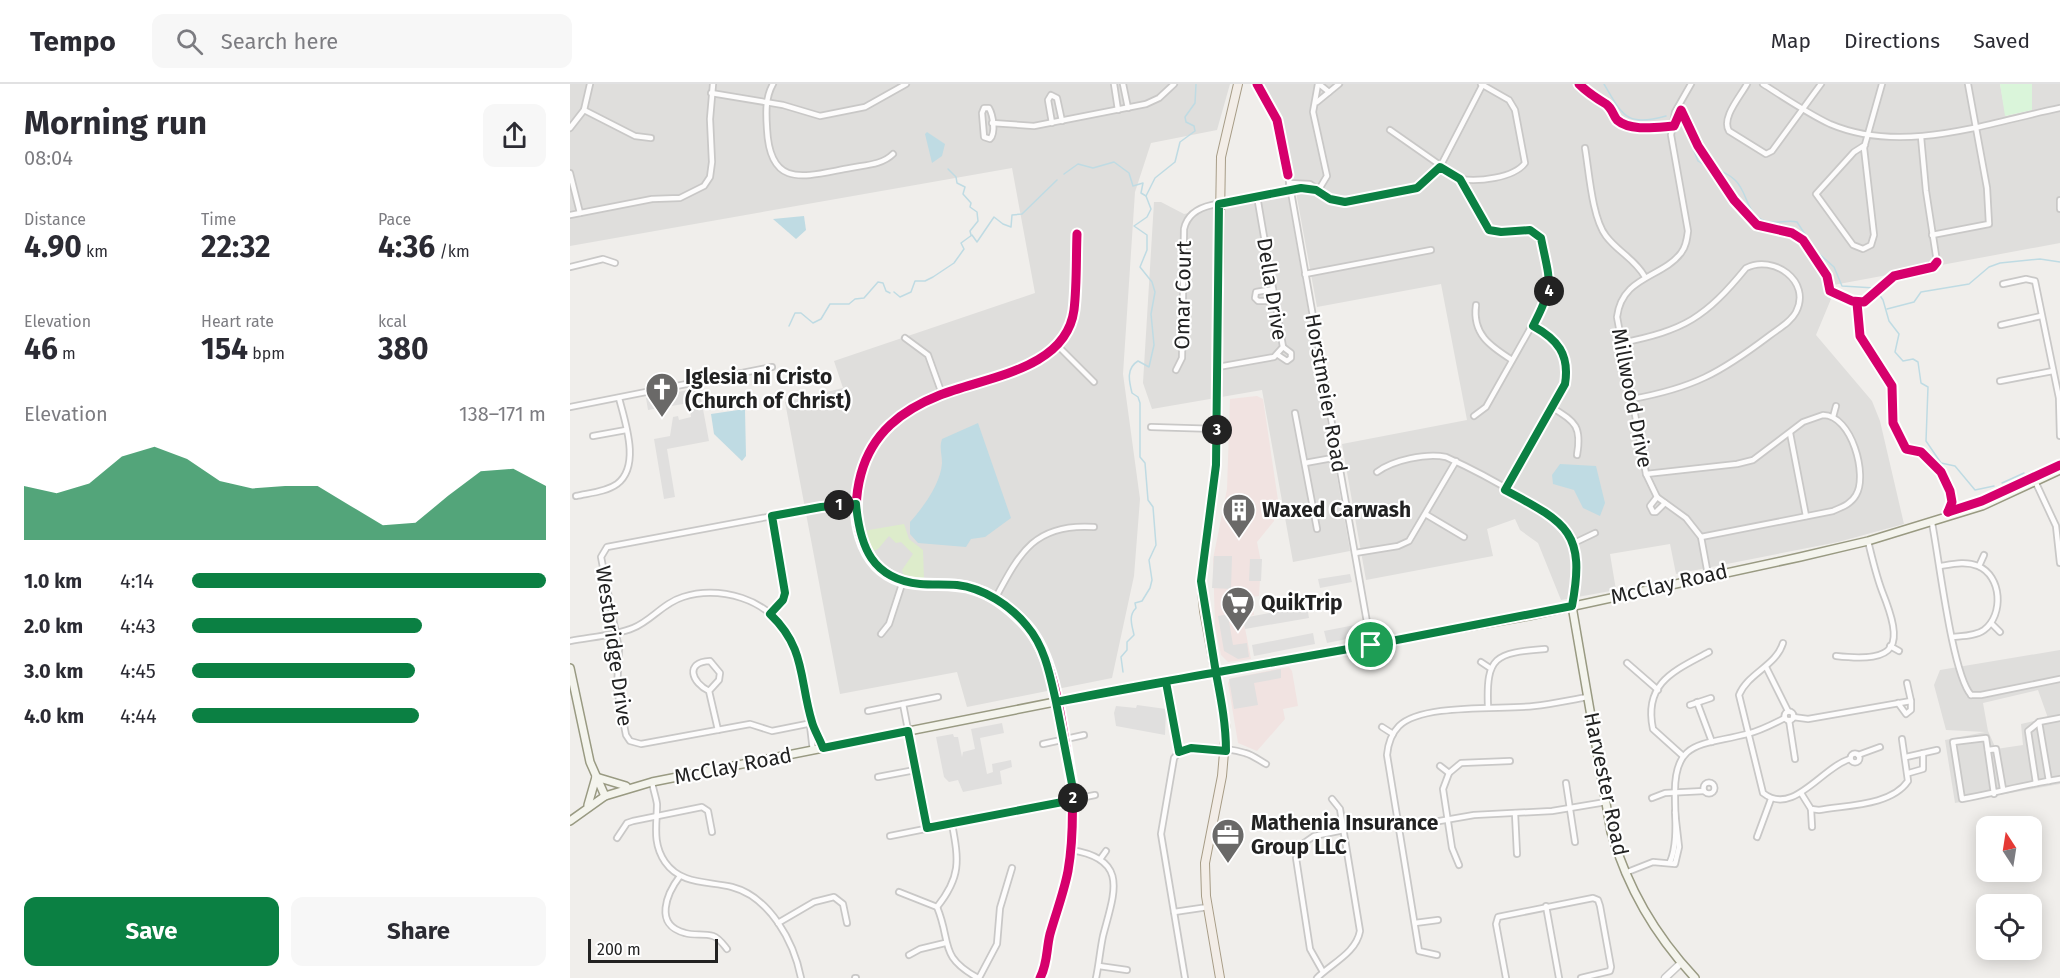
<!DOCTYPE html>
<meta charset="utf-8">
<style>
:root{--surface:#fff;--page:#f7f7f7;--text:#2b2b33;--muted:#7c7c81;--line:#e1e1e2;--accent:#0b8043}
body{margin:0;font-family:"Fira Sans",sans-serif;background:var(--page);color:var(--text);height:100vh;display:flex;flex-direction:column;font-size:22px;white-space:nowrap}
*{box-sizing:border-box;margin:0}
p{font-size:20px;color:var(--muted)}
.icon{flex:none;width:33px;height:33px;fill:none;stroke:currentColor;stroke-width:2;stroke-linecap:round;stroke-linejoin:round}
.map{position:relative;flex:1;overflow:hidden}
.drawer{display:flex;flex-direction:column;background:var(--surface);width:570px}
.drawer>*{flex:none}
.needle{width:39px;rotate:348deg}
.tools{position:absolute;left:1406px;top:732px;display:grid;gap:12px}
.tools a{display:grid;place-items:center;width:66px;height:66px;border-radius:12px;background:var(--surface);box-shadow:0 3px 15px #0003;font-size:30px}
.scale{position:absolute;left:18px;bottom:15px;width:130px;box-sizing:border-box;padding-left:6px;border:3px solid #222;border-top:0;font-size:16px;line-height:21px;white-space:nowrap;color:#222;-webkit-text-stroke:4px #fff;paint-order:stroke}
.pin{position:absolute;display:grid;place-items:center;width:51px;height:51px;color:#fff;margin:-26px;border:3px solid #fff;border-radius:50%;box-shadow:0 2px 6px #0007}
.km{position:absolute;width:30px;height:30px;margin:-15px;border-radius:50%;background:#222;color:#fff;font-size:16px;line-height:30px;text-align:center}
.round{display:grid;place-items:center;flex:none;width:63px;height:63px;border-radius:12px;background:var(--page)}
.head{display:flex;align-items:center;justify-content:space-between;height:102px;padding:0 24px}
h1{font-size:33px;font-weight:700;line-height:45px}
.stats{display:grid;grid-template-columns:repeat(3,1fr);gap:9px;height:102px;padding:6px 24px}
.stats div{display:grid;align-content:center}
.stats b{font-size:30px;font-weight:700}
.stats small{font-size:16px;font-weight:400}
.stats p{font-size:16px}
.chart{height:168px;padding:12px 24px}
.chart p{display:flex;justify-content:space-between}
.chart svg{width:100%;height:108px;margin-top:6px;fill:var(--accent);opacity:.7}
.primary-button{display:flex;gap:12px;margin-top:auto;padding:12px 24px}
.primary-button a{flex:1;height:69px;border-radius:12px;background:var(--accent);color:#fff;font-size:24px;font-weight:700;line-height:69px;text-align:center}
.primary-button a+a{background:var(--page);color:var(--text)}
ul{padding:0 24px;list-style:none;font-size:20px}
li{display:grid;grid-template-columns:96px 72px 1fr;align-items:center;height:45px}
li i{height:15px;border-radius:8px;background:var(--accent)}
header{display:flex;align-items:center;gap:36px;box-sizing:border-box;height:84px;padding:0 30px;background:var(--surface);border-bottom:2px solid var(--line)}
header strong{font-size:28px}
nav{display:flex;gap:33px;margin-inline-start:auto;font-size:21px}
.search{width:420px;height:54px;background:var(--page);display:flex;align-items:center;gap:15px;box-sizing:border-box;padding:0 21px;border-radius:12px;color:var(--muted);font-size:22px}
main{display:flex;flex:1;min-height:0}
.map>svg:first-child{display:block}
</style>
<header>
<strong>Tempo</strong>
<div class="search"><svg class="icon" aria-label="search" viewBox="0 0 24 24"><circle cx="10" cy="10" r="6"/><path d="M15 15l6 6"/></svg>Search here</div>
<nav><a>Map</a><a>Directions</a><a>Saved</a></nav>
</header>
<main>
<section class="drawer">
<div class="head"><div><h1>Morning run</h1><p>08:04</p></div><a class="round"><svg class="icon" aria-label="share" viewBox="0 0 24 24"><path d="M12 15V3M7 8l5-5 5 5M5 13v7h14v-7"/></svg></a></div>
<div class="stats">
<div><p>Distance</p><b>4.90<small> km</small></b></div>
<div><p>Time</p><b>22:32</b></div>
<div><p>Pace</p><b>4:36<small> /km</small></b></div>
</div>
<div class="stats">
<div><p>Elevation</p><b>46<small> m</small></b></div>
<div><p>Heart rate</p><b>154<small> bpm</small></b></div>
<div><p>kcal</p><b>380</b></div>
</div>
<div class="chart"><p><span>Elevation</span>138–171 m</p>
<svg viewBox="0 0 160 44" preserveAspectRatio="none"><path d="M0 44V22L10 25L20 21L30 10L40 6L50 11L60 20L70 23L80 22L90 22L100 30L110 38L120 37L130 26L140 16L150 15L160 22V44z"/></svg>
</div>
<ul>
<li><b>1.0 km</b>4:14<i style="width:100%"></i></li>
<li><b>2.0 km</b>4:43<i style="width:65%"></i></li>
<li><b>3.0 km</b>4:45<i style="width:63%"></i></li>
<li><b>4.0 km</b>4:44<i style="width:64%"></i></li>
</ul>
<div class="primary-button"><a>Save</a><a>Share</a></div>
</section>
<div class="map">
<svg width="1490" height="894" viewBox="0 0 1490 894">
<rect width="100%" height="100%" fill="#f0eeeb"/>
<g fill="#dfdedc" fill-rule="evenodd">
<polygon points="0,0 660,0 647,46 581,59 565,108 553,290 570,415 564,492 542,594 397,623 387,588 270,610 215,318 273,304 264,277 465,209 442,84 0,162"/>
<polygon points="694,0 1430,0 1436,32 1462,26 1462,0 1490,0 1490,159 1258,202 1261,215 1246,251 1302,317 1310,337 1334,440 1268,458 1106,490 1100,460 1040,470 1046,506 991,516 968,459 950,446 945,435 917,445 923,472 796,496 772,360 897,336 871,200 747,223 713,37"/>
<polygon points="713,110 718,112 780,467 723,478 692,306 582,325 573,299 584,118 591,118 614,130"/>
<path d="M1490,566V700L1385,719L1375,656L1415,648L1376,646L1364,601L1370,586ZM1468,606L1478,634L1451,640L1453,661L1426,665L1418,647L1413,619Z"/>
</g>
<g fill="#f1e3e1">
<polygon points="687,312 693,315 708,416 704,437 687,458 691,478 689,512 682,513 684,531 673,534 681,575 658,578 651,571 645,542 643,475 657,405 660,315"/>
<polygon points="719,583 722,587 728,622 713,625 715,635 687,667 668,659 658,599 661,594"/>
</g>
<polygon fill="#ddeccb" points="334,440 339,455 353,466 354,496 334,493 332,486 343,470 331,458 326,459 319,452 308,465 301,468 293,447"/>
<polygon fill="#daf5da" points="1430,0 1462,0 1462,26 1435,32"/>
<g fill="#e0dfde">
<polygon points="129,304 139,357 97,365 105,413 94,415 84,355 100,352 103,333 108,332 109,336 121,333 119,319 78,326 76,314"/>
<polygon points="644,472 662,472 661,505 642,504"/>
<polygon points="680,475 692,475 691,497 679,497"/>
<polygon points="780,490 782,498 750,504 748,495"/>
<polygon points="737,522 739,534 675,545 673,535 659,537 663,561 677,559 679,573 668,575 654,567 648,532 671,528 673,534"/>
<polygon points="790,540 792,552 757,559 754,547"/>
<polygon points="743,549 745,560 684,572 682,561"/>
<polygon points="711,585 711,594 684,599 688,621 664,625 659,595"/>
<polygon points="567,621 596,625 595,651 546,642 544,629 546,622 566,624"/>
<polygon points="432,639 434,649 410,654 417,690 423,688 422,680 441,676 442,683 430,687 432,700 393,708 388,696 379,698 374,693 366,653 383,650 384,653 388,653 392,673 393,668 405,665 401,645"/>
</g>
<g fill="#bfdbe3">
<polygon points="357,48 375,60 372,72 362,79 355,50"/>
<polygon points="234,132 236,146 226,155 203,135"/>
<polygon points="175,325 176,372 172,377 144,350 141,330"/>
<path d="M408,339L441,434L415,453L401,455L396,463L348,459L340,450V438C353,424 371,399 372,379C372,370 369,364 372,355Z"/>
<polygon points="990,380 1026,382 1035,419 1030,432 1013,424 1004,406 983,400 982,391"/>
</g>
<g fill="none" stroke-linecap="round" stroke-linejoin="round">
<g stroke="#bfdbe3" stroke-width="1.5">
<path d="M1034,0C1053,32 1056,43 1096,32"/>
<path d="M1108,35L1114,42L1128,77C1139,85 1154,85 1165,96C1178,108 1176,131 1195,137C1206,141 1216,135 1227,138L1246,167L1264,183L1272,202L1305,204L1313,216L1319,237L1329,250L1325,268L1333,277L1343,275L1348,278L1351,299L1358,303L1356,357L1371,379L1385,382L1405,406L1424,402"/>
<polyline points="378,85 386,93 387,99 395,103 393,110 401,119 400,123 407,128 408,137 400,147 401,151"/>
<polyline points="494,90 508,80 523,84 544,78 559,89 563,102 573,99 571,109 576,112 585,94 605,78 610,58 625,47 624,42 616,38 615,33 625,19 626,0"/>
<polyline points="324,208 330,213 341,208 345,197 355,197 363,193 384,179 394,165 391,159 402,151 407,158 424,133 433,140 441,143 442,131 452,130 487,96"/>
<polyline points="1317,225 1344,218 1351,208 1399,200 1419,183 1430,179 1470,175 1490,178"/>
<polyline points="219,242 225,229 231,229 243,239 251,235 260,220 279,220 285,215 294,214 308,198 313,199 316,207 320,209"/>
<polyline points="1432,399 1454,389"/>
<path d="M553,588L551,573L557,566V558L564,551C562,541 558,532 566,524L565,519L572,517L580,504L582,496L579,476L586,461L583,423L578,416L575,379L570,373V319L568,313L562,309C559,297 556,284 568,277L579,283L584,261L581,230L585,208L582,198L570,183L577,166V151L564,142L577,133L581,125L576,112"/>
</g>
<defs>
<g id="minor">
<path d="M203,0C195,14 196,30 197,45C200,106 235,92 280,84C295,81 312,81 323,70"/>
<polyline points="544,0 548,26"/>
<polyline points="553,0 558,24"/>
<polyline points="748,0 743,28 757,92 748,107"/>
<polyline points="749,0 759,8"/>
<path d="M1121,0L1105,28L1101,51L1118,147C1117,155 1116,163 1111,169C1092,194 1052,192 1047,233L1076,390L1087,413L1116,434L1131,453L1138,491"/>
<path d="M1177,0C1170,13 1151,34 1159,47L1196,70L1202,67L1251,0"/>
<path d="M1193,0C1215,14 1237,29 1260,40C1333,71 1417,39 1490,24"/>
<polyline points="141,9 213,21 250,32 295,23 336,0"/>
<polyline points="747,18 769,0"/>
<path d="M414,24H419C423,31 426,49 420,55L414,53L412,29Z"/>
<polyline points="14,26 65,52 81,54"/>
<polyline points="422,39 464,42 576,20 589,14 604,0"/>
<polyline points="482,39 478,16 481,11 487,14 492,37"/>
<polyline points="0,44 14,26 20,0"/>
<path d="M820,46L890,95C908,98 944,94 955,79L945,26L939,16L911,0"/>
<polyline points="1351,53 1356,107 1367,178"/>
<polyline points="1295,61 1284,68 1246,110 1283,161 1293,165 1301,161 1304,151 1294,64 1312,0"/>
<path d="M1015,64C1019,87 1022,134 1036,152C1048,168 1065,175 1075,193"/>
<polyline points="0,89 10,129"/>
<polyline points="718,91 801,561"/>
<polyline points="890,95 919,146 931,148 960,146 971,154 980,201 978,213 916,323 904,332"/>
<polyline points="719,99 740,100 760,115 775,118 847,104 870,83 913,0"/>
<polyline points="1490,116 1490,125"/>
<polyline points="0,131 82,115 110,114 134,102 140,93 142,78 140,35 143,0"/>
<polyline points="1362,151 1419,140 1417,104 1398,0"/>
<polyline points="0,183 33,175 45,179"/>
<polyline points="735,190 861,166"/>
<polyline points="1433,200 1456,195 1465,197 1489,314 1490,352"/>
<polyline points="703,205 686,208 685,214 688,217 706,217"/>
<path d="M906,221C902,250 920,262 942,276"/>
<polyline points="1431,241 1471,232"/>
<polyline points="335,254 358,271 372,310"/>
<path d="M1051,259C1115,246 1135,234 1176,184C1203,170 1242,197 1226,228C1221,238 1208,245 1199,252C1150,289 1123,304 1062,315"/>
<polyline points="488,262 524,298"/>
<polyline points="708,271 717,277 721,274 721,269 713,263"/>
<polyline points="648,283 704,273 713,263 687,112"/>
<path d="M606,286L612,274L614,145C617,131 628,124 642,121L726,105L746,106"/>
<polyline points="1430,297 1483,287"/>
<polyline points="0,323 202,283"/>
<path d="M983,324C1005,338 1012,342 1007,371"/>
<polyline points="725,329 747,445"/>
<polyline points="1263,333 1266,322"/>
<polyline points="581,343 647,345"/>
<polyline points="1220,349 1236,432"/>
<polyline points="23,352 56,346"/>
<polyline points="735,379 768,373"/>
<path d="M807,388C823,376 856,369 876,373C907,387 994,431 1004,462C1011,482 1006,501 1002,522"/>
<path d="M1076,390L1167,380L1183,376L1233,338L1253,331C1282,331 1298,392 1286,411C1281,420 1272,423 1263,427L1131,453"/>
<polyline points="1465,397 1486,442 1490,479"/>
<path d="M935,406L995,300C1000,270 987,255 963,242"/>
<path d="M6,412C19,409 36,408 47,400C71,382 55,338 49,314"/>
<polyline points="1087,413 1080,422 1083,428 1086,428 1095,419"/>
<polyline points="857,431 894,453"/>
<path d="M1362,439C1369,474 1382,589 1401,611"/>
<polyline points="1004,459 1025,449"/>
<polyline points="785,469 828,462 839,457 886,377"/>
<path d="M1371,482C1383,480 1396,477 1408,482C1432,492 1434,531 1414,546C1406,552 1393,552 1383,553"/>
<polyline points="1409,482 1414,471"/>
<path d="M425,515C450,468 465,439 524,443"/>
<polyline points="200,530 213,516 215,509 202,432"/>
<polyline points="1421,539 1430,548"/>
<polyline points="311,550 319,540 333,497"/>
<path d="M0,557C20,553 44,552 63,544C81,537 93,519 113,513C132,507 153,508 172,514C238,536 235,610 243,666"/>
<path d="M1213,559C1206,582 1178,589 1169,611L1193,709C1223,733 1252,683 1280,675"/>
<polyline points="1320,562 1329,567"/>
<path d="M1266,572C1329,579 1334,562 1312,507C1306,491 1302,474 1298,457"/>
<polyline points="911,578 920,584"/>
<polyline points="1057,579 1088,606"/>
<polyline points="1196,583 1218,627"/>
<polyline points="595,598 609,668"/>
<path d="M139,607L149,596L150,589L140,577C114,578 122,599 139,607L148,646"/>
<polyline points="1401,611 1411,611 1490,595"/>
<polyline points="1127,618 1142,658"/>
<polyline points="1328,619 1336,630 1341,626 1341,617"/>
<polyline points="333,620 357,744"/>
<polyline points="1120,621 1141,614"/>
<path d="M918,623C916,572 925,569 975,565"/>
<polyline points="298,627 368,613"/>
<circle cx="1219" cy="632" r="4.5"/>
<polyline points="1223,633 1238,635 1341,617 1337,599"/>
<polyline points="1219,636 1225,675"/>
<polyline points="1469,638 1479,697"/>
<polyline points="242,639 202,647 180,640 71,660 60,657 56,651 47,605 49,565 31,473 37,463 251,423 286,420"/>
<polyline points="242,639 253,664"/>
<polyline points="812,643 823,650"/>
<polyline points="473,660 514,651"/>
<polyline points="1418,666 1426,665 1433,705"/>
<circle cx="1285" cy="674" r="4.5"/>
<polyline points="1288,671 1310,663"/>
<path d="M1113,672L1083,645C1073,598 1106,586 1139,568"/>
<polyline points="1336,673 1367,666"/>
<polyline points="870,682 879,689"/>
<polyline points="1339,689 1353,685 1353,669"/>
<polyline points="308,693 345,686"/>
<path d="M82,698C83,705 86,713 87,720C87,741 82,759 95,778C111,801 138,797 162,803C200,813 224,858 231,894"/>
<circle cx="1139" cy="704" r="5.5"/>
<polyline points="996,699 1005,758"/>
<polyline points="1466,699 1458,647 1469,638 1490,634"/>
<path d="M1231,709L1241,725L1249,726C1276,721 1321,722 1338,697L1332,655"/>
<path d="M1424,710L1416,654L1383,658L1392,715C1425,709 1457,700 1490,695"/>
<polyline points="1082,714 1095,709 1134,707"/>
<polyline points="1241,725 1242,743"/>
<polyline points="945,729 947,770"/>
<polyline points="829,744 904,731 982,727 1036,718"/>
<polyline points="320,752 525,711"/>
<polyline points="1187,753 1201,715"/>
<polyline points="47,754 57,739 63,737 132,723 138,727 142,748"/>
<path d="M501,766C560,775 544,809 533,852C530,866 529,880 526,894"/>
<polyline points="531,774 536,767"/>
<path d="M1100,778C1108,760 1105,733 1105,713C1103,655 1131,662 1177,650C1190,647 1203,640 1215,634"/>
<polyline points="889,781 882,764 873,705 879,689 891,679 940,677"/>
<polyline points="1055,789 1083,778 1105,780 1109,763 1105,728"/>
<path d="M110,792C97,809 83,841 115,849C124,852 134,849 143,852C149,854 153,860 157,865"/>
<path d="M329,808L367,823C382,859 368,872 408,894"/>
<polyline points="976,822 989,894"/>
<path d="M367,823C391,793 389,777 382,740"/>
<polyline points="604,828 638,823"/>
<polyline points="208,839 244,818 264,813 273,820 277,839"/>
<polyline points="845,839 868,836"/>
<polyline points="339,871 350,865 375,859"/>
<path d="M867,871L849,867L817,671C818,660 821,650 829,642C852,619 932,626 964,622C982,620 1000,616 1018,613"/>
<polyline points="529,882 557,886"/>
<polyline points="753,888 740,865 726,774 734,759 744,752 774,746"/>
<polyline points="285,894 286,894"/>
<polyline points="409,894 427,860 430,824 442,784"/>
<path d="M470,894C478,879 476,866 480,850C486,829 494,808 498,787C503,759 503,728 502,700C493,653 488,576 456,541C442,526 424,511 404,505C381,497 355,504 332,497C288,483 280,430 291,390C302,349 332,326 370,311C415,293 496,286 504,226C507,201 506,175 507,150"/>
<path d="M615,894L591,750L604,674C614,659 659,664 675,669C683,671 690,677 696,680"/>
<path d="M747,894C762,879 786,869 790,847L770,725L762,715"/>
<polyline points="936,894 926,840 928,833 1023,814 1028,816 1030,822 1041,883 1040,887 1011,894"/>
</g>
<polyline id="tertiary" points="1095,894 1111,879"/>
<g id="secondary">
<path d="M1002,522L1041,748C1058,804 1084,850 1125,894"/>
<polyline points="0,584 20,678 35,712"/>
<polyline points="26,693 56,702"/>
<polyline points="18,721 26,693"/>
<polyline points="0,737 35,712 82,698 510,613 958,532 1230,473 1298,457 1412,422 1490,386"/>
</g>
<polyline id="primary" points="650,894 636,812 635,779 652,692 656,645 634,527 631,497 646,381 651,73 668,0"/>
</defs>
<use href="#minor" stroke="#c9c8c7" stroke-width="8"/>
<use href="#tertiary" stroke="#c9c8c7" stroke-width="9"/>
<use href="#secondary" stroke="#999a82" stroke-width="10"/>
<use href="#primary" stroke="#a79c86" stroke-width="10"/>
<use href="#minor" stroke="#fdfcfc" stroke-width="4.5"/>
<use href="#tertiary" stroke="#fdfcfc" stroke-width="6"/>
<use href="#secondary" stroke="#f4f4ed" stroke-width="7"/>
<use href="#primary" stroke="#f3ede7" stroke-width="8"/>
<defs>
<g id="cycleway">
<polyline points="687,0 707,36 718,91"/>
<path d="M1009,0C1018,9 1026,14 1036,20C1042,24 1043,31 1047,36C1061,48 1088,43 1104,42L1111,26L1128,62L1164,116L1187,141L1222,149L1233,156L1257,192L1260,207L1282,217L1294,218L1324,192L1363,183L1367,178"/>
<polyline points="1287,219 1290,252 1322,302 1323,339 1336,365 1351,368 1371,388 1380,407 1382,418 1378,428"/>
<polyline points="1378,428 1412,417 1490,381"/>
<path d="M470,894C478,879 476,866 480,850C486,829 494,808 498,787C503,759 503,728 502,700C493,653 488,576 456,541C442,526 424,511 404,505C381,497 355,504 332,497C288,483 280,430 291,390C302,349 332,326 370,311C415,293 496,286 504,226C507,201 506,175 507,150"/>
</g>
</defs>
<use href="#cycleway" stroke="#fff" stroke-width="13"/>
<use href="#cycleway" stroke="#d6006c" stroke-width="9"/>
</g>
<g fill="none" stroke-linecap="round" stroke-linejoin="round">
<defs>
<path id="route" d="M801,561L654,587C598,597 542,606 486,618C480,591 475,563 457,542C440,521 413,504 387,501C375,500 362,501 350,500C302,495 290,463 286,420L251,423L202,432L215,509L213,516L200,530C236,564 229,595 242,638C244,646 250,655 253,664L338,647L357,744L503,716L502,700L486,618L596,598L609,668L621,664L656,667C656,640 651,615 646,589L631,497L646,381L649,120L731,104L746,106L760,115L775,118L847,104L870,83L890,95L919,146L931,148L960,146L971,154C980,199 985,200 963,242C987,255 1000,270 995,300L935,406C997,439 1016,448 1002,522L801,561"/>
</defs>
<use href="#route" stroke="#fff" stroke-width="12"/>
<use href="#route" stroke="#0b8043" stroke-width="8"/>
</g>
<defs>
<symbol id="church-pin" viewBox="-11 -11 22 30"><path d="M0 17L-7.5 6A9.5 9.5 0 1 1 7.5 6Z" fill="#6a6968" stroke="#fff"/><path d="M-1.2-6h2.4v3.5h3.3v2.4h-3.3V6h-2.4V-.1h-3.3v-2.4h3.3Z" fill="#fff"/></symbol>
<symbol id="building-pin" viewBox="-11 -11 22 30"><path d="M0 17L-7.5 6A9.5 9.5 0 1 1 7.5 6Z" fill="#6a6968" stroke="#fff"/><path d="M-4-6H4V6H1V3H-1V6H-4ZM-2.5-4.3h1.7v1.8h-1.7ZM.8-4.3h1.7v1.8H.8ZM-2.5-1h1.7V.8h-1.7ZM.8-1h1.7V.8H.8Z" fill="#fff"/></symbol>
<symbol id="supermarket-pin" viewBox="-11 -11 22 30"><path d="M0 17L-7.5 6A9.5 9.5 0 1 1 7.5 6Z" fill="#6a6968" stroke="#fff"/><path d="M-6-5.5h2.5l.6 2H6L4.5 2H-2.5L-4.4-4H-6ZM-1.5 3.2a1.3 1.3 0 1 0 .1 0ZM3 3.2a1.3 1.3 0 1 0 .1 0Z" fill="#fff"/></symbol>
<symbol id="office-pin" viewBox="-11 -11 22 30"><path d="M0 17L-7.5 6A9.5 9.5 0 1 1 7.5 6Z" fill="#6a6968" stroke="#fff"/><path d="M-6-3h4V-5.5h4V-3h4V5H-6ZM-1-4.5V-3h2v-1.5ZM-6 0V1H6V0Z" fill="#fff"/></symbol>
</defs>
<g fill-rule="evenodd">
<use href="#church-pin" x="73" y="286" width="38" height="52"/>
<use href="#building-pin" x="650" y="407" width="38" height="52"/>
<use href="#supermarket-pin" x="649" y="500" width="38" height="52"/>
<use href="#office-pin" x="639" y="732" width="38" height="52"/>
</g>
<g text-anchor="middle" dominant-baseline="central" stroke-width="4.5" stroke-linejoin="round" paint-order="stroke">
<g font-size="21" fill="#222" stroke="#fff">
<text transform="translate(702 205) rotate(81)">Della Drive</text>
<text transform="translate(613 211) rotate(-89)">Omar Court</text>
<text transform="translate(756 309) rotate(80)">Horstmeier Road</text>
<text transform="translate(1062 314) rotate(79)">Millwood Drive</text>
<text transform="translate(1099 500) rotate(-13)">McClay Road</text>
<text transform="translate(44 562) rotate(82)">Westbridge Drive</text>
<text transform="translate(163 682) rotate(-11)">McClay Road</text>
<text transform="translate(1036 700) rotate(78)">Harvester Road</text>
</g>
<g font-size="21" font-weight="bold" fill="#222" stroke="#fff" text-anchor="start">
<text x="115" y="293">Iglesia ni Cristo<tspan x="115" dy="24">(Church of Christ)</tspan></text>
<text x="692" y="426">Waxed Carwash</text>
<text x="691" y="519">QuikTrip</text>
<text x="681" y="739">Mathenia Insurance<tspan x="681" dy="24">Group LLC</tspan></text>
</g>
</g>
</svg>
<div class="tools">
<a><svg class="needle" viewBox="-14 -14 28 28"><path d="M0-13l5 13h-10z" fill="#e53935"/><path d="M0 13l5-13h-10z" fill="#7c7c81"/></svg></a>
<a><svg class="icon" aria-label="locate" viewBox="0 0 24 24"><circle cx="12" cy="12" r="6"/><path d="M12 2v4M12 18v4M2 12h4M18 12h4"/></svg></a>
</div>
<div class="scale">200 m</div>
<div class="pin" style="left:801px;top:561px;background:#1e9e55"><svg class="icon" aria-label="arrive" viewBox="0 0 24 24"><path d="M6 21V4h12l-3 4 3 4H6"/></svg></div>
<b class="km" style="left:269px;top:421px">1</b>
<b class="km" style="left:503px;top:714px">2</b>
<b class="km" style="left:647px;top:346px">3</b>
<b class="km" style="left:979px;top:207px">4</b>
</div>
</main>
